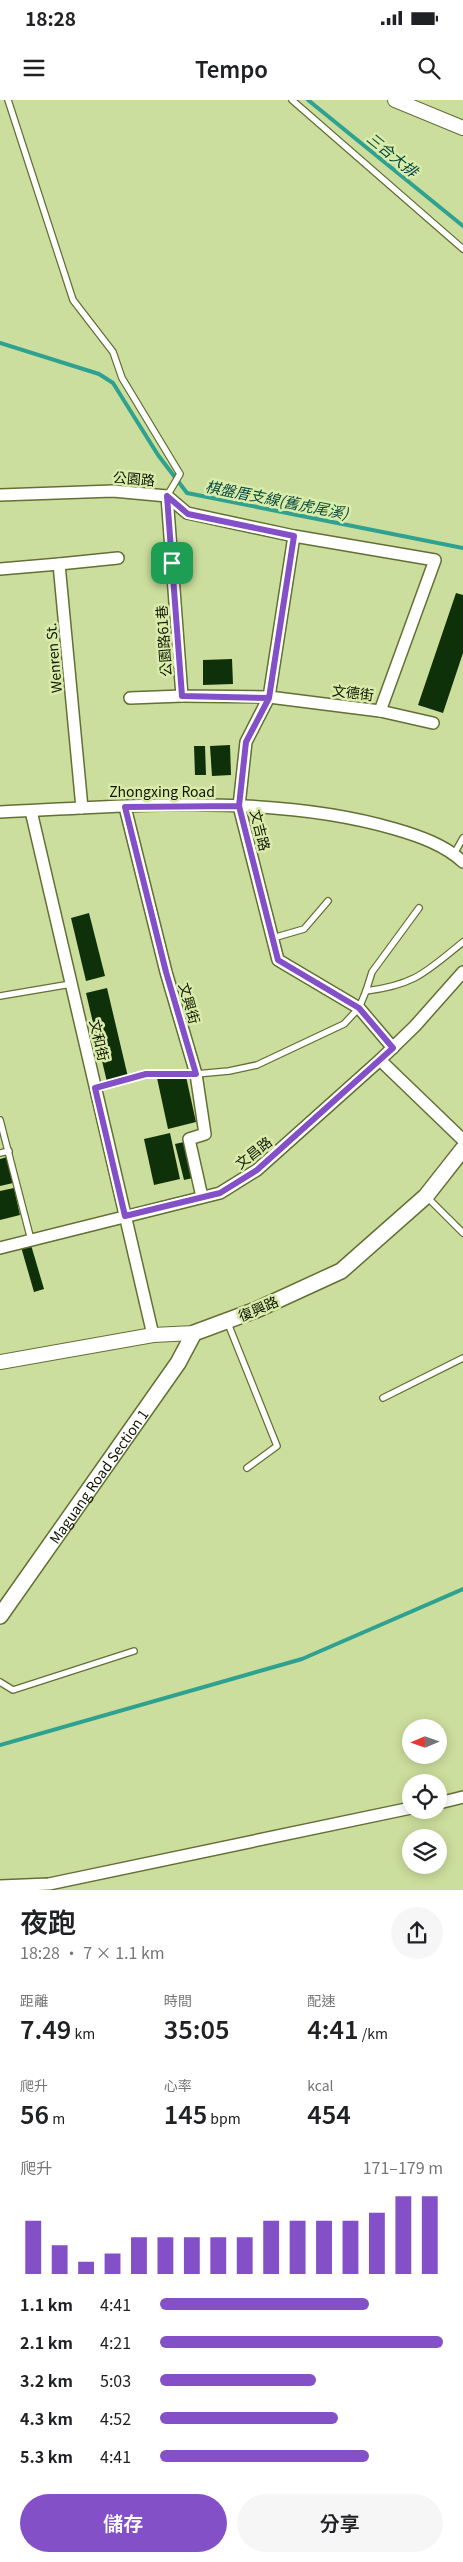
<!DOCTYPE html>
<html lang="zh-TW">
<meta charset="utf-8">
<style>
:root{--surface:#fff;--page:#f6f6f6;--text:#202124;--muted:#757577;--accent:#8450c8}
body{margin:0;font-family:Georgia,"Noto Sans TC",serif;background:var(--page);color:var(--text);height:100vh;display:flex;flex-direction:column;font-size:19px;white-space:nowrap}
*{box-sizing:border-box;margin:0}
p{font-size:16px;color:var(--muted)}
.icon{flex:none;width:28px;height:28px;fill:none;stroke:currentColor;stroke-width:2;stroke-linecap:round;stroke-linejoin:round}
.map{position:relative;height:1790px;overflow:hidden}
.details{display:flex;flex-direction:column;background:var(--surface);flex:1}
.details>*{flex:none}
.needle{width:32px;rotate:268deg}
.tools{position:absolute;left:402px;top:1619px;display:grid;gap:10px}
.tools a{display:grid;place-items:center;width:45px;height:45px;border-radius:50%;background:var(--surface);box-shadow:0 2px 12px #0003;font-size:25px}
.pin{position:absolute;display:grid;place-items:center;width:42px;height:42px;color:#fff;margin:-21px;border-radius:10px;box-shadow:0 2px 8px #0006}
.round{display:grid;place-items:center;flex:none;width:52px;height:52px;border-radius:26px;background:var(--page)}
.headline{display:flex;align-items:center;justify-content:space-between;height:85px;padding:0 20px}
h1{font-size:28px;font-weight:600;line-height:38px}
.metrics{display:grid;grid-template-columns:repeat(3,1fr);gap:8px;height:85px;padding:5px 20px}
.metrics div{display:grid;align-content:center}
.metrics b{font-size:25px;font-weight:600}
.metrics small{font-size:14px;font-weight:400}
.metrics p{font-size:14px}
.chart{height:140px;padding:10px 20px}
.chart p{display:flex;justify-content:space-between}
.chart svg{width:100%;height:90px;margin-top:5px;stroke:var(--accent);stroke-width:6}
.action{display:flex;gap:10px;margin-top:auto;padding:10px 20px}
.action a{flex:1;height:58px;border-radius:30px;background:var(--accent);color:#fff;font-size:20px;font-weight:600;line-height:58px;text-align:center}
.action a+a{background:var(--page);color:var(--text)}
ul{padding:0 20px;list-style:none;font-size:16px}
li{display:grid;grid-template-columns:80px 60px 1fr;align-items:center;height:38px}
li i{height:12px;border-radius:6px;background:var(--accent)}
.status{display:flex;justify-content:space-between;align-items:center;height:35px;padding:0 25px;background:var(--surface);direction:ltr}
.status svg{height:14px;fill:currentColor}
header{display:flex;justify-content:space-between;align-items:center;height:65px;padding:0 20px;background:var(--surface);font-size:22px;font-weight:600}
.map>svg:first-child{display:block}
</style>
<div class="status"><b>18:28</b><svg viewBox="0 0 49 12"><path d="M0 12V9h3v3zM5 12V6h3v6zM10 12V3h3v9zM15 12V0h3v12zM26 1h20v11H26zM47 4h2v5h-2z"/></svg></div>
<header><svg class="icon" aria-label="menu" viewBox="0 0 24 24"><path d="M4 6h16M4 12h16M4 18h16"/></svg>Tempo<svg class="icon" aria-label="search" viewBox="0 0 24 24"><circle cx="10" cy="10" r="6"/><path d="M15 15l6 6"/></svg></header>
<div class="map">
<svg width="463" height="1790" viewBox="0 0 463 1790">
<rect width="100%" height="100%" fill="#ccde9d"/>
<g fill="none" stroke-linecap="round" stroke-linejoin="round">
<g stroke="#2fa190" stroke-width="4">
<polyline points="308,0 463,126"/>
<polyline points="0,243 99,274 113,283 158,355 187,393 463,448"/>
<polyline points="0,1645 302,1559 463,1489"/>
</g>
</g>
<g fill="#0f3109">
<polygon points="456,493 463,495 463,553 443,613 418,605"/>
<polygon points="232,559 233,584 203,585 203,560"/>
<polygon points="230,645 231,675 212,676 210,646"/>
<polygon points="194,646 205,646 206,675 195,675"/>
<polygon points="89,813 105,876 86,881 71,818"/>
<polygon points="107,888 128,977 107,982 86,893"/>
<polygon points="185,972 196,1022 168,1029 157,978"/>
<polygon points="170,1033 180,1079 154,1085 144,1039"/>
<polygon points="184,1042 193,1078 184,1080 175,1044"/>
<polygon points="7,1057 13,1083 0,1086 0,1059"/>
<polygon points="14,1088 20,1115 0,1120 0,1091"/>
<polygon points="31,1145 44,1189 34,1192 21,1147"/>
</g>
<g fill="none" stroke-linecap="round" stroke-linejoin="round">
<defs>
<g id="service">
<polyline points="8,0 73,200 113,252 122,278 180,374 167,396"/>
<polyline points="292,0 463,149"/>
<polyline points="454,754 463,738"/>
<path d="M419,808L372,872L366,891C415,885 426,872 463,842"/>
<polyline points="273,838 304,829 328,801"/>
<polyline points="0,896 71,884"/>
<polyline points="95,988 146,974 196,974 229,971 257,965 344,924 359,908 366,891"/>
<polyline points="0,1020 31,1140"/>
<polyline points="0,1053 9,1051"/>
<polyline points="426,1096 463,1133"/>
<polyline points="227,1221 277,1346 247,1368"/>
<polyline points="383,1298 463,1258"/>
<polyline points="0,1582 13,1590 134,1551"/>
</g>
<g id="minor">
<polyline points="0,395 113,391 167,396 187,413 294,436 435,460 380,611"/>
<polyline points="167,396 182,596 269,597 380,611 433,623"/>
<polyline points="294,436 269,597 246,642 239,706 278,860 359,908 393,948"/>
<polyline points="59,464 118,458"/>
<polyline points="0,469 59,464 82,708"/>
<polyline points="130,598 182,596"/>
<polyline points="125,707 166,872 196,974 205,1034 189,1039 202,1097"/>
<polyline points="31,711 153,1235"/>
<path d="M0,712C128,706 272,693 395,729C419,736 445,745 463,762"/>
<polyline points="380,960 463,1040"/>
<polyline points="0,1148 220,1093 257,1070 380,960 415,926 463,872"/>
<polyline points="439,1703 463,1697"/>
<polyline points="0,1786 49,1784 411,1708"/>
</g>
<g id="tertiary">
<polyline points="395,0 463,28"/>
<polyline points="0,1262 153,1235 194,1233"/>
</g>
<g id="secondary">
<path id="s1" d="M0,1516L178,1263L194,1233L256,1210L341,1171L426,1096L463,1049"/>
</g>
</defs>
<use href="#service" stroke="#627033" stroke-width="8"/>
<use href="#minor" stroke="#627033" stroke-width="14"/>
<use href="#tertiary" stroke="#627033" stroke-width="16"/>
<use href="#secondary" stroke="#627033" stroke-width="18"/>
<use href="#service" stroke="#fff" stroke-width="5.5"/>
<use href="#minor" stroke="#fff" stroke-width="11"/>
<use href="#tertiary" stroke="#fff" stroke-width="14"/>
<use href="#secondary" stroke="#fff" stroke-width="15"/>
</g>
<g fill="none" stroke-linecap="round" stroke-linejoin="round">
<defs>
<polyline id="route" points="172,463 182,596 269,598 246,642 239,706 125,707 166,872 196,974 146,974 95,988 125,1116 220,1093 257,1070 393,948 359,908 278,860 239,706 246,642 269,598 294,436 188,414 167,396 172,463"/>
</defs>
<use href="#route" stroke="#fff" stroke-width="10"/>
<use href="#route" stroke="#8450c8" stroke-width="6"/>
</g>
<g text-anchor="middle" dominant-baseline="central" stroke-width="5" stroke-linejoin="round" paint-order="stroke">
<g font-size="14" fill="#101500" stroke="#d9ecaa">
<text transform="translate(134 378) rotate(5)">公園路</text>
<text transform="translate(163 541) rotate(-94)">公園路61巷</text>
<text transform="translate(53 558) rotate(-95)">Wenren St.</text>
<text transform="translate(353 592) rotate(7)">文德街</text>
<text x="162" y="691">Zhongxing Road</text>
<text transform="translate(261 730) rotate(76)">文吉路</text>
<text transform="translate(190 903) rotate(74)">文興街</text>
<text transform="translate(100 940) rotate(77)">文和街</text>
<text transform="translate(253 1052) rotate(-38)">文昌路</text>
<text transform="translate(258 1208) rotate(-23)">復興路</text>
<text stroke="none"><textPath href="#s1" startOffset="171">Maguang Road Section 1</textPath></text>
</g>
<g font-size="15" font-style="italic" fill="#084a41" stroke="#d9ecaa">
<text transform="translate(393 54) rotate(39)">三合大排</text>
<text transform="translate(277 399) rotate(11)">棋盤厝支線(舊虎尾溪)</text>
</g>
</g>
</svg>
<div class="tools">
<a><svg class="needle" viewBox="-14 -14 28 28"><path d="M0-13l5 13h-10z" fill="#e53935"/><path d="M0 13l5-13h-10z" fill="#757577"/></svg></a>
<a><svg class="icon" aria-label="locate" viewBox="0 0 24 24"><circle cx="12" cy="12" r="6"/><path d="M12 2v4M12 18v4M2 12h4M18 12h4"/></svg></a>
<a><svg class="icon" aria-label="layers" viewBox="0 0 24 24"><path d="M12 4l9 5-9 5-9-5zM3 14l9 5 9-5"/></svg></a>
</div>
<div class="pin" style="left:172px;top:463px;background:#1e9e55"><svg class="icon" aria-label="arrive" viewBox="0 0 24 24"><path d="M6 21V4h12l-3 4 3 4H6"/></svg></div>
</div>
<section class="details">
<div class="headline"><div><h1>夜跑</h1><p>18:28 · 7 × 1.1 km</p></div><a class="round"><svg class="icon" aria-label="share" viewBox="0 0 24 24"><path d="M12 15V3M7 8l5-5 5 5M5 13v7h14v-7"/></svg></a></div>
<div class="metrics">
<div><p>距離</p><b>7.49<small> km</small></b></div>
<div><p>時間</p><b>35:05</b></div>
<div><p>配速</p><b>4:41<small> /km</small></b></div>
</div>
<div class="metrics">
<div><p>爬升</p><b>56<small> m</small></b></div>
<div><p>心率</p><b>145<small> bpm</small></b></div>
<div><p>kcal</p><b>454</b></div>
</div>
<div class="chart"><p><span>爬升</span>171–179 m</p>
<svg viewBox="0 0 160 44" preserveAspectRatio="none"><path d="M5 44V18M15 44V30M25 44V38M35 44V34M45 44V26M55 44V26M65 44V26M75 44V26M85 44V26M95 44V18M105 44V18M115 44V18M125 44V18M135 44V14M145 44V6M155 44V6"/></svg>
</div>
<ul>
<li><b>1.1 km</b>4:41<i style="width:74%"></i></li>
<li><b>2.1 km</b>4:21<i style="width:100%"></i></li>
<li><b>3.2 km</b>5:03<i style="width:55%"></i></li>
<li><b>4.3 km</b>4:52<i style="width:63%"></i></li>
<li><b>5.3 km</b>4:41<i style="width:74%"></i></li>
</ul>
<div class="action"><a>儲存</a><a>分享</a></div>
</section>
